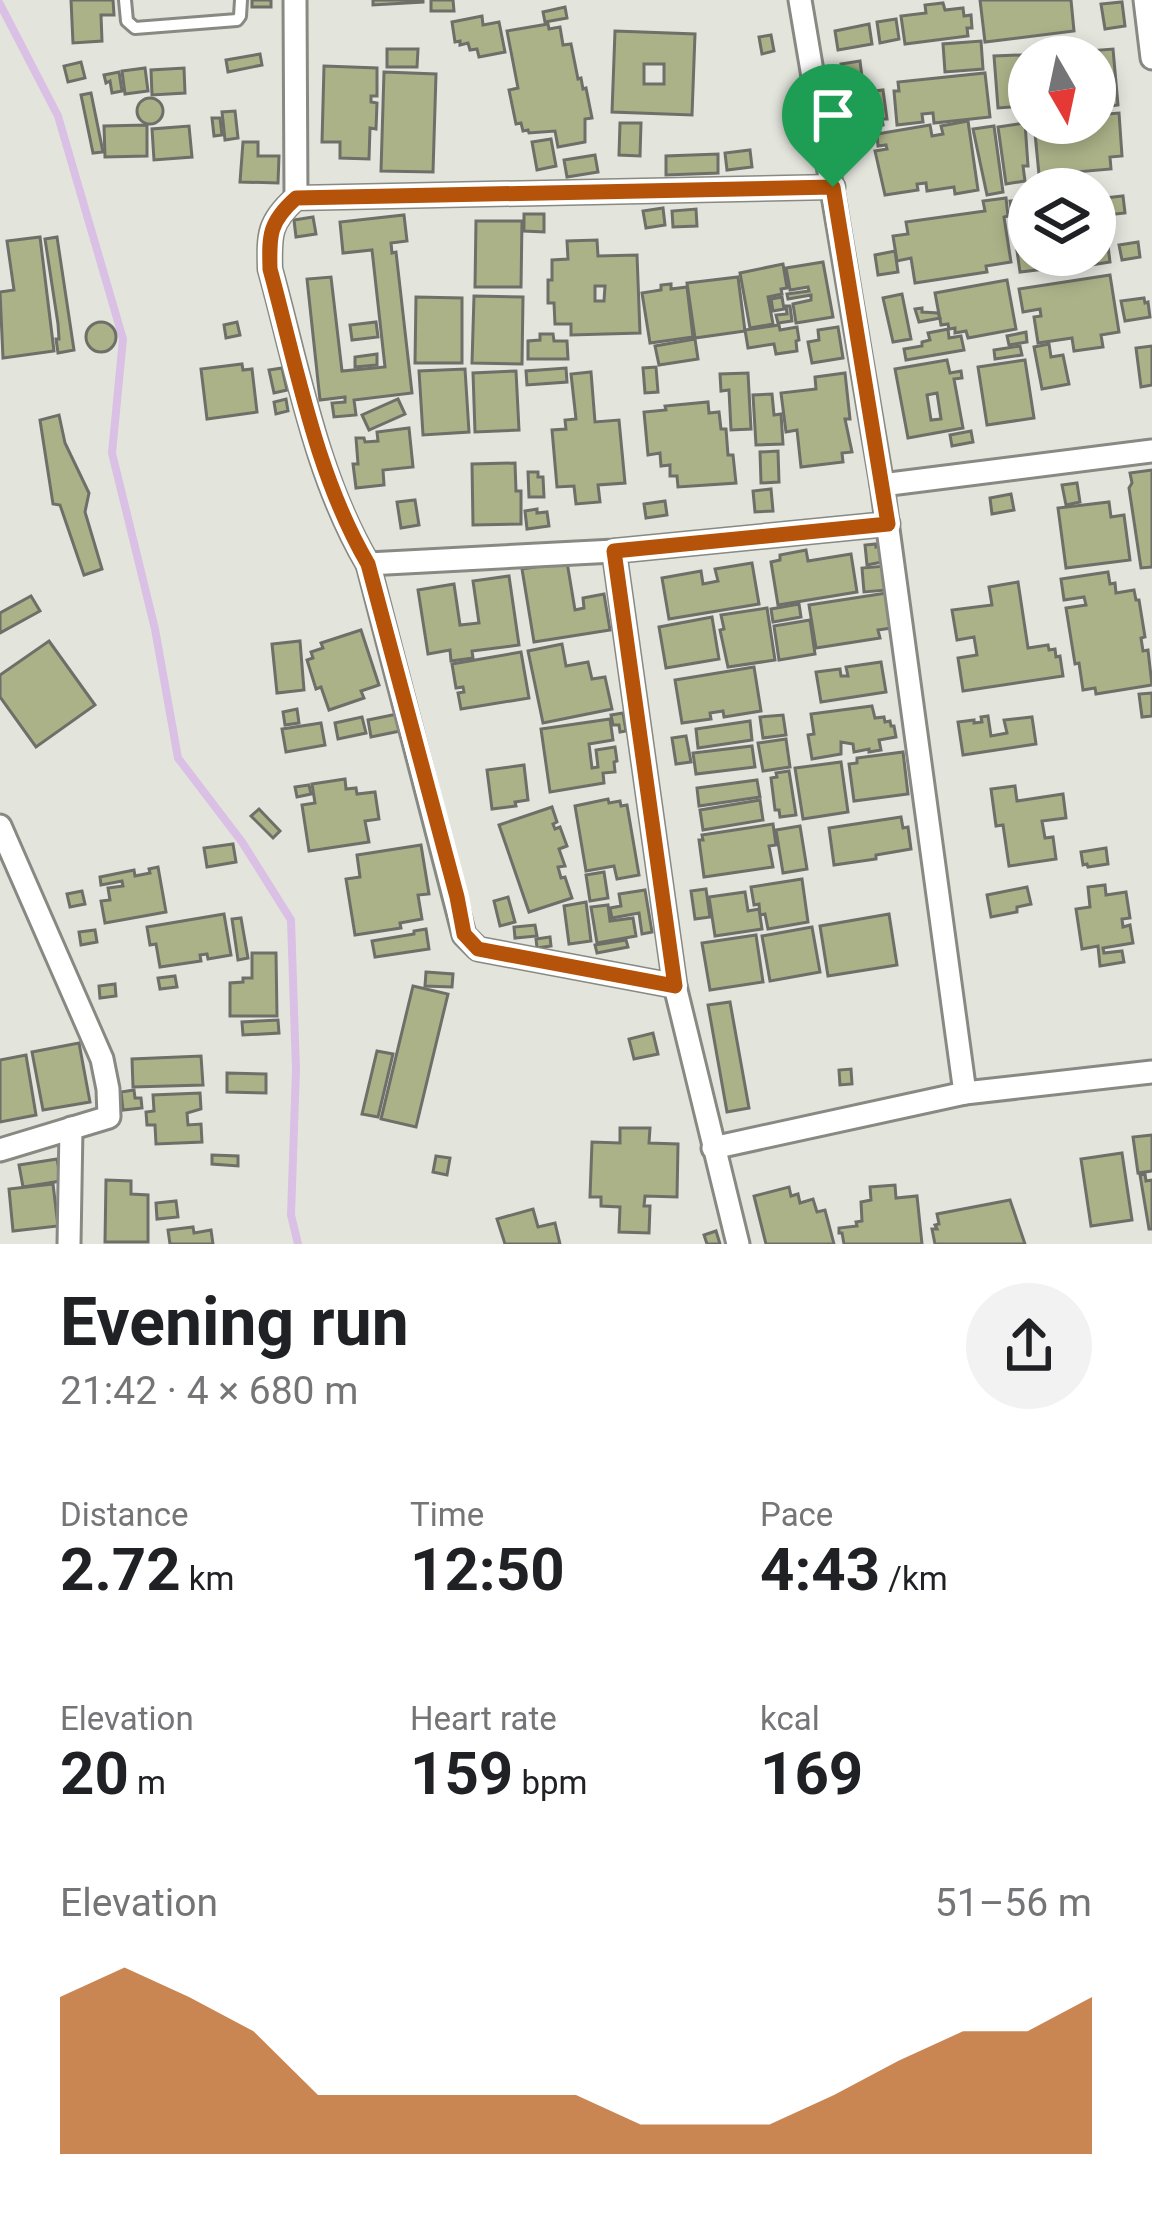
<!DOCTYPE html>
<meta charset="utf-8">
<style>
:root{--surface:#fff;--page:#f2f2f2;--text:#202124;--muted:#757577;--accent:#b45309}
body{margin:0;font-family:Roboto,sans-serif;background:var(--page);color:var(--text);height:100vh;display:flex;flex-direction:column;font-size:45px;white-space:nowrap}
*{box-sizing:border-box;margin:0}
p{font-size:39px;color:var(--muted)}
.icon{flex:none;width:66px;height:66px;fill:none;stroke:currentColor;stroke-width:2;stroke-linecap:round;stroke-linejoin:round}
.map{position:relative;height:1244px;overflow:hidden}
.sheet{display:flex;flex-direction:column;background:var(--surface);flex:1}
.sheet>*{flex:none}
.needle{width:78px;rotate:171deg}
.buttons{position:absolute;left:1008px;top:36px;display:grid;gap:24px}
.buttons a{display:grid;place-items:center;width:108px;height:108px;border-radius:50%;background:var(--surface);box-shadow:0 6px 18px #0003;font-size:60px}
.pin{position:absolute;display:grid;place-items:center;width:102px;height:102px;color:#fff;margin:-123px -51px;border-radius:50% 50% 50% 0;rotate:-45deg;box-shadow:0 0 12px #0007}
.pin .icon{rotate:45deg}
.round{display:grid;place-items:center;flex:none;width:126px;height:126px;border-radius:63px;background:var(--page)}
.summary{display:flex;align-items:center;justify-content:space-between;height:204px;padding:0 60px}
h1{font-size:66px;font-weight:700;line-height:90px}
.metrics{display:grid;grid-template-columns:repeat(3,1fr);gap:18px;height:204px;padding:12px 60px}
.metrics div{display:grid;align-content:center}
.metrics b{font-size:60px;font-weight:700}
.metrics small{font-size:33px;font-weight:400}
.metrics p{font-size:33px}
.chart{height:336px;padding:24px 60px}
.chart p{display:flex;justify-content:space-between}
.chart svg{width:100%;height:216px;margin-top:12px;fill:var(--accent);opacity:.7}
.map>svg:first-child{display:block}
</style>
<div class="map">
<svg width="1152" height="1244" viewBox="0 0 1152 1244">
<rect width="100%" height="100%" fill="#e3e5dd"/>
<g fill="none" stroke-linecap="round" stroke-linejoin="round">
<polyline stroke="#dac0e4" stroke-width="8" points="0,4 58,116 123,339 112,453 155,629 178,758 242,842 291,920 296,1070 291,1215 298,1244"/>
</g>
<g fill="#abb288" stroke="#6e6f68" stroke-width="3" fill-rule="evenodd">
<polygon points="71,0 113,0 114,15 101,15 102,41 73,43"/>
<rect x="252" y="0" width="19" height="7"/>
<polygon points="373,0 423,0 423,2 373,5"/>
<polygon points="431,0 453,0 454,11 431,11"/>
<polygon points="980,0 1071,0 1074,31 985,42"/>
<polygon points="1122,2 1125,26 1105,29 1101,4"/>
<polygon points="943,3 945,10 963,8 964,16 971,15 972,28 967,28 968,36 905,44 901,16 926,13 925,5"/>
<polygon points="565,7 567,18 545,22 543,12"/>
<polygon points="482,16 483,25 499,22 505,52 479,57 477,49 470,50 468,43 460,45 460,41 455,42 452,22"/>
<polygon points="896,19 899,39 880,43 877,22"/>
<polygon points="548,24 549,29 560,27 563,45 571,44 578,79 581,78 583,89 586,88 592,118 585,119 585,142 558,147 555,131 529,133 528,130 523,131 521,123 516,124 509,90 518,88 507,31"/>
<polygon points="869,24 872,44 838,50 835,31"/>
<path d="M615,31L695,34L692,115L612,112ZM644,64H664V84H644Z"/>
<polygon points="771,35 774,51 762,54 759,37"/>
<polygon points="981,41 983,69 945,72 943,44"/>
<polygon points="1075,44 1076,52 1113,49 1118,105 1095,108 1095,57 1030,57 1029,53 1052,51 1052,46"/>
<polygon points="387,49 418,49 417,67 387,67"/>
<polygon points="260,54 262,65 228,72 226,60"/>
<polygon points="1021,55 1025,106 998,108 994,56"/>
<polygon points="860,61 862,77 843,80 841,64"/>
<polygon points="81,62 85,78 68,82 64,66"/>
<polygon points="324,66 377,68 377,96 371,96 371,102 377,103 376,129 370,128 369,159 340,158 340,142 322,142"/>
<polygon points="145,68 148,91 125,94 122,71"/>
<polygon points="184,68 185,93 152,95 151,70"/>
<polygon points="119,72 122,91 112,93 110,81 106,83 104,75"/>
<polygon points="384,72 436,74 433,172 381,171"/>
<polygon points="985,73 990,117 934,123 933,113 922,114 923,122 897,125 894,91 899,91 898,82"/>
<polygon points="883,90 887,119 882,119 883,125 853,129 849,94"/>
<polygon points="91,93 103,152 93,153 81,95"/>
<circle cx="150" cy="111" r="13"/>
<polygon points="235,111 238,138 225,140 222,112"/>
<polygon points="1119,113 1122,156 1110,157 1111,169 1064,173 1065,182 1040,185 1034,123 1095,123 1095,115"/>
<polygon points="212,118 220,118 222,135 214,136"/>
<polygon points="968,121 978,190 955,194 954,187 927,191 926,183 917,184 918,190 885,195 875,151 887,149 886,145 878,146 877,134 930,125 932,136 943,134 941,126"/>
<polygon points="620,123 641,123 640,156 619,155"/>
<polygon points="1025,123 1028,166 1023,166 1025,181 1006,184 998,127"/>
<polygon points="147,125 147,156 105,157 104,126"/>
<polygon points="189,126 192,157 154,160 152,129"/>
<polygon points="994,126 1003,192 987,195 973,129"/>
<polygon points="551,139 556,166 537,170 532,142"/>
<polygon points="243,142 258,142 258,156 279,156 278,183 240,182"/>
<polygon points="750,150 752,167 727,170 725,153"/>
<polygon points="718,154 718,173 666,175 666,156"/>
<polygon points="595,155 598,172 567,177 564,160"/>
<polygon points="1123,196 1125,213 1106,215 1104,198"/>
<polygon points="1006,198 1008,216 1004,217 1011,262 986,266 987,272 915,283 911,258 897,261 893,236 908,234 906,222 985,211 983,201"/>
<polygon points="1029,199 1029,255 1052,255 1054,268 1020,272 1010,201"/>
<polygon points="663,208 665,225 646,228 643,211"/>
<polygon points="696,209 697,226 673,227 672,211"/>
<polygon points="524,214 544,214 544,232 524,231"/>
<polygon points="404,215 407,241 391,243 392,253 396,252 412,393 354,400 356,415 334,417 332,403 345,402 345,397 320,400 307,279 331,277 342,371 385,367 372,250 343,253 340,222"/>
<polygon points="313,217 316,234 296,237 294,220"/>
<polygon points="476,221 522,221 521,287 475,287"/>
<polygon points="40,237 54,351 3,358 0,292 14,290 7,241"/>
<polygon points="57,237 74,350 58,353 56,339 59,339 58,324 45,239"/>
<path d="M597,240L598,256L637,255L640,333L571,335V324H555L554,303H548V280H552V260L568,259L567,241ZM595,286H605L604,301H595Z"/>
<polygon points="1138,242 1140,257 1122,260 1119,245"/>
<polygon points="1108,246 1110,262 1091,265 1090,255 1095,255 1095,248"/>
<polygon points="895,251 898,272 878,275 875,255"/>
<polygon points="823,262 833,317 796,323 793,304 811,300 811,295 788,299 787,294 809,291 808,287 790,290 786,268"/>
<polygon points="783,264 787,288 781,289 782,294 768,297 773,324 750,328 740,273"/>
<polygon points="1110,275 1119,332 1101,335 1103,347 1074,351 1072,338 1038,343 1034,317 1041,316 1040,309 1023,312 1019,289"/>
<polygon points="738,277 745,331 695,338 687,283"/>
<polygon points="1007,280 1016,329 968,338 966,331 955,333 955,328 949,329 948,324 941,325 935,293"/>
<polygon points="671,284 671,289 687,287 693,337 650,343 642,293 661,290 661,285"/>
<polygon points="902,294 911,339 893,342 883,298"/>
<polygon points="474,296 523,297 522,364 472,363"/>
<polygon points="416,297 462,298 462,363 415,363"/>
<polygon points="782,297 784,309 773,311 771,299"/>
<polygon points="1144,298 1145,303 1148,302 1150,317 1125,321 1121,301"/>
<polygon points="786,306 790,306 792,321 778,323 776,315 787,314"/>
<polygon points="922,308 922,312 938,313 940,318 919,322 915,309"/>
<circle cx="101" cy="337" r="15"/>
<polygon points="237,322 240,335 226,338 224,325"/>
<polygon points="376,322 378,337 352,340 350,325"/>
<polygon points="779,325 780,330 797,327 799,340 796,341 797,351 776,354 774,344 748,348 745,330"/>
<polygon points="838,327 843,358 812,363 808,342 819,340 818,330"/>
<polygon points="948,329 949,338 961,336 964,350 906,360 904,349 922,346 922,342 930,340 928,333"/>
<polygon points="1026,332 1027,342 1009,345 1007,336"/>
<polygon points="540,334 553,334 554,341 567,341 568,359 528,359 528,341 540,340"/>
<polygon points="695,339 698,359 659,365 655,346"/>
<polygon points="1049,344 1051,357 1063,355 1069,384 1042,389 1034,347"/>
<polygon points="1020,346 1022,355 995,359 994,350"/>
<polygon points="1152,346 1152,385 1141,387 1136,348"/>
<polygon points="377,354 377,365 355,367 355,357"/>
<path d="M947,360L950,373L961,371L962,378L954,379L963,428L908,438L895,369ZM937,393L941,419L931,420L927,395Z"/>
<polygon points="1025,360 1034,418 987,425 978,367"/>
<polygon points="242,364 243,370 252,369 257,412 207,419 201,369"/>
<polygon points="656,367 658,392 645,393 643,368"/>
<polygon points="282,368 287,390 274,393 269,370"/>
<polygon points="566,368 567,382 527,385 526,371"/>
<polygon points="465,369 469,432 423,435 419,371"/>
<polygon points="516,371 519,430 475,432 473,373"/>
<polygon points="591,372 595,422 619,420 625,483 598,485 600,502 576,504 574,486 557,487 552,430 566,429 565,420 576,419 571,374"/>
<polygon points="748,373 751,429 731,430 729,390 721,391 720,374"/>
<polygon points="845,373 850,419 845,419 852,452 842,453 843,462 801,467 797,430 786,432 781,393 816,389 815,377"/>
<polygon points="772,394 774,415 781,414 783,444 756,445 753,395"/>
<polygon points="286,399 288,411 276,414 274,402"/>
<polygon points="398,399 405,414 369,430 362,415"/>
<polygon points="708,402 709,413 719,412 721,429 726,429 728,455 733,455 736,483 678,487 677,476 670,476 670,465 661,466 660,453 648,455 644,412 666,410 665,406"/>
<polygon points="59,415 65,443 89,493 85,512 102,569 84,575 60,505 53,504 40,420"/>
<polygon points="409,428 413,467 383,470 384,485 356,488 353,464 358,464 356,438 364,438 365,442 378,441 377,432"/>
<polygon points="971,431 973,442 952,446 950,435"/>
<polygon points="778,451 779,482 761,483 760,452"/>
<polygon points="515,463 516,491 521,491 521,524 473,525 472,464"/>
<polygon points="1152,470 1152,567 1141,568 1129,488 1132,483 1130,473"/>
<polygon points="528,472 538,472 538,477 543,477 544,497 529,497"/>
<polygon points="1077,483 1080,502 1066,505 1062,485"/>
<polygon points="771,489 773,511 755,512 753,491"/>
<polygon points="1011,494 1014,510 992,514 990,498"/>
<polygon points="415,500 419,525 401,528 397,502"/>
<polygon points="665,501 667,515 646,518 644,504"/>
<polygon points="1109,502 1111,517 1124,515 1130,560 1066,568 1058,508"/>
<polygon points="537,509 537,513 547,512 549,526 527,529 525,511"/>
<polygon points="876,544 876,547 879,546 882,562 867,565 865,545"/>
<polygon points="806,550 808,561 851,554 857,592 778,605 771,562 780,560 780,555"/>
<polygon points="567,562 575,610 584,608 583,598 604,594 610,630 534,642 522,569"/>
<polygon points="752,563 759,604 669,619 662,578 701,571 703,584 718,581 715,569"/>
<polygon points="885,566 887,590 864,592 862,568"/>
<polygon points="1108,572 1110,584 1115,583 1116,593 1134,590 1136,600 1139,600 1145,637 1141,638 1143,651 1148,650 1152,685 1096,694 1095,688 1083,690 1079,663 1075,664 1066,608 1086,605 1084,597 1064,600 1061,579"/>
<polygon points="509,576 519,645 472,651 473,658 451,661 450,650 428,654 418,590 454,584 460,625 479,623 473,581"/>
<polygon points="1018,582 1028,648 1048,645 1049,650 1055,649 1056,657 1060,656 1063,676 963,691 958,658 977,655 974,637 957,640 952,610 992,605 989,587"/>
<polygon points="893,592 898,627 878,630 880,638 816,648 809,605"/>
<polygon points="31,596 40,611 0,633 0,613"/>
<polygon points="799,604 801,617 773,622 771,609"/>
<polygon points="767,608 775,660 728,667 720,630 724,629 721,615"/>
<polygon points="712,617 719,659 666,668 659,627"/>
<polygon points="810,620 815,654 779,660 774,626"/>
<polygon points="361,630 379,685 361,691 364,698 329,710 321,687 316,689 307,660 313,658 311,652 323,648 321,643"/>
<polygon points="49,641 95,705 36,747 0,697 0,675"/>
<polygon points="300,641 304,690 277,693 272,644"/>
<polygon points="562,644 566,666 588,662 592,679 605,677 612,709 543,723 528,651"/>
<polygon points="521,652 529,698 461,709 458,693 464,692 463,687 456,688 452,664"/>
<polygon points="881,662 886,692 821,702 816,672 840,669 841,676 848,676 846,667"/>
<polygon points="754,667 761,711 724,717 723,711 710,713 711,719 682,723 675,680"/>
<polygon points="1152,693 1152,716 1142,717 1139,694"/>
<polygon points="872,706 875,718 884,717 885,722 890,721 891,726 894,726 896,737 879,740 881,750 869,752 869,749 854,752 853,744 841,742 841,754 812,759 808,735 814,734 811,714"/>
<polygon points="297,709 299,723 285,725 283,712"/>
<polygon points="623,713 626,731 620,732 619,725 613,725 611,715"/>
<polygon points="397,714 400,731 371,737 368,720"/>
<polygon points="783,715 786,735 763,738 760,717"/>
<polygon points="988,716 991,736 1007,733 1004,720 1032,717 1036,744 963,755 958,722 974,720 974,723 982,722 981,717"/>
<polygon points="362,717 366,733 338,739 335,723"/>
<polygon points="610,719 613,740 589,744 592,768 598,767 596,750 615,747 617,761 614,762 615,772 603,773 604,783 550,792 541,729"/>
<polygon points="750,721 752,740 698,748 696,729"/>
<polygon points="321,723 325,745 286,752 282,729"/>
<polygon points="686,736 691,762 676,764 672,738"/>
<polygon points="786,739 790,767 763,771 758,743"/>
<polygon points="752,746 755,767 696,774 693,753"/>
<polygon points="903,752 908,794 854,801 849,764 857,763 857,758"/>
<polygon points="841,762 848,812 803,819 795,768"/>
<polygon points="524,765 528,800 515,802 516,806 492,809 487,770"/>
<polygon points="789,771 796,815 780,817 779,810 775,810 771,778 777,777 776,773"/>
<polygon points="345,779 346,789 356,788 357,794 375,792 379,819 365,821 369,842 309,851 302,805 315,803 312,784"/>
<polygon points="757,780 760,797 699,806 697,788"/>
<polygon points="309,785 311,794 297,797 295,787"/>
<polygon points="1015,786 1017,801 1063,794 1066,818 1042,821 1045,838 1053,837 1056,859 1009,866 1003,825 996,826 991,789"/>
<polygon points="608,799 609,803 620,801 621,806 627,805 639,875 617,879 614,866 586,871 575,806"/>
<polygon points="760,800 763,820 703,830 700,810"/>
<polygon points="552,807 557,822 553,824 555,829 560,827 567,846 559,849 565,866 558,867 561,878 565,877 572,898 529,912 499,825"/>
<polygon points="259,809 280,831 273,838 251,816"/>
<polygon points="901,817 903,828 908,827 911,849 876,855 876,859 834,865 829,828"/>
<polygon points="773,824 776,845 769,846 773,867 704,877 699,840 703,840 702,835"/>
<polygon points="800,826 807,869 783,873 776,830"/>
<polygon points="233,844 236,862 207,867 204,848"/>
<polygon points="421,845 429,894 418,895 422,919 400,923 401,928 355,935 346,879 360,877 357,855"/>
<polygon points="1106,848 1108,864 1088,867 1087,864 1083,865 1081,852"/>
<polygon points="158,867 166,912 105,923 101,901 110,900 108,888 123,886 122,881 101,885 100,877 134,870 135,876 150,873 149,869"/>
<polygon points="604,872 608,898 590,901 586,875"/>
<polygon points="802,879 808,922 768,929 765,914 760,915 759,904 754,905 751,887"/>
<polygon points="1105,885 1106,895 1126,892 1130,918 1122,919 1123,927 1130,925 1133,943 1103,948 1104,953 1122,951 1124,962 1100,966 1098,946 1082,949 1076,909 1090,907 1088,887"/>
<polygon points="1027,887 1031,904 1017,907 1017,912 991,917 987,895"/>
<polygon points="706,889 710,917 695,919 691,891"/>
<polygon points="645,890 652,932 642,934 639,913 612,918 610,908 621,906 619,894"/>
<polygon points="82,891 85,904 70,907 67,894"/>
<polygon points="745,892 748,911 759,909 762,929 715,936 709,897"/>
<polygon points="508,897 515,922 500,926 494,901"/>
<polygon points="586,902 591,941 569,944 564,906"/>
<polygon points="608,905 610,921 633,918 636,936 597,943 591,907"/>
<polygon points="224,914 231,955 208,959 207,954 200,955 201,961 160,967 156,944 150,945 147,927"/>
<polygon points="889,914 897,965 828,976 820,926"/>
<polygon points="241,918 248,958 238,960 232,919"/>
<polygon points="535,925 537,936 515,938 514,927"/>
<polygon points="812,927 820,972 770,981 762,936"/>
<polygon points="426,929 429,949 375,957 372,941 414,934 414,931"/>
<polygon points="95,930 97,942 81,945 79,932"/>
<polygon points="756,935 763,982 710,990 702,943"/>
<polygon points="550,937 551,946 537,948 536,939"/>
<polygon points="626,940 628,947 597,953 595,945"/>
<polygon points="252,953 276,953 277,1016 230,1016 230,983 243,982 243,978 252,978"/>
<polygon points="426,972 453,974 452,987 425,986"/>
<polygon points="175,976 177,987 160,989 158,978"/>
<polygon points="115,984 116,996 100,998 99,986"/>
<polygon points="413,986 448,994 416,1127 381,1119"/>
<polygon points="730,1002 749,1108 727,1112 708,1005"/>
<polygon points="278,1020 279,1033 243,1035 242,1022"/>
<polygon points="653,1033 658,1054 634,1059 629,1039"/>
<polygon points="79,1043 90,1102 43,1110 32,1052"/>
<polygon points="377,1051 393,1054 378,1117 362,1114"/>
<polygon points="26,1055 36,1115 0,1122 0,1060"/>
<polygon points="201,1056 203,1085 133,1087 132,1059"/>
<polygon points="851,1069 852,1084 840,1085 839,1070"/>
<polygon points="227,1073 266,1074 266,1093 227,1092"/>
<polygon points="134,1090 135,1098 141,1098 142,1108 123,1110 121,1092"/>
<polygon points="200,1093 201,1109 187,1113 188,1125 201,1124 202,1142 156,1144 155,1125 147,1125 146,1112 154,1111 153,1095"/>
<polygon points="620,1128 650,1128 649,1143 678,1144 677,1197 645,1196 644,1206 650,1206 649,1233 619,1232 620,1207 601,1206 601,1197 590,1197 592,1142 620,1143"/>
<polygon points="1152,1135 1152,1171 1138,1173 1133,1137"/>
<polygon points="1122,1153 1132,1220 1091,1226 1081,1159"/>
<polygon points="212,1155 238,1156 238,1166 212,1164"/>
<polygon points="436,1156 450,1158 447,1175 433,1172"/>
<polygon points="57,1159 61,1181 23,1187 19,1165"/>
<polygon points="1145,1174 1146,1181 1152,1180 1152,1229 1149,1229 1140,1175"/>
<polygon points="106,1180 131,1181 131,1194 148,1195 148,1242 105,1242"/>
<polygon points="53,1184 58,1226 13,1231 9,1189"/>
<polygon points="895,1185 896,1198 917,1196 922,1244 844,1244 842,1233 839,1233 839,1228 857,1226 856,1222 862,1221 861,1202 871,1200 870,1187"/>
<polygon points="789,1187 791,1196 798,1194 800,1203 813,1199 817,1212 825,1210 834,1244 766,1244 754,1196"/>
<polygon points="1010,1200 1025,1244 935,1244 932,1229 937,1229 935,1225 939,1224 937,1214"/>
<polygon points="176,1201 178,1217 157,1219 156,1203"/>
<polygon points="533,1209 538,1227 555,1223 560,1244 505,1244 497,1219"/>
<polygon points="193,1227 194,1233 211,1230 213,1244 170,1244 168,1230"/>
<polygon points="716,1231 720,1244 707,1244 704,1235"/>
</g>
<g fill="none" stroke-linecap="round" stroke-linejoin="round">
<defs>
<polyline id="lane" points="125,0 127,21 135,28 237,20 240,16 241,0"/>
<g id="street">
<polyline points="295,0 296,198"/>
<polyline points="800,0 882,485 965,1093"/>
<polyline points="1145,0 1152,58"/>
<polyline points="882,485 1152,451"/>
<polyline points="614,551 675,986 738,1244"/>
<polyline points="368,564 614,551 888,524"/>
<polyline points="0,826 102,1059 108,1089 109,1117 0,1150"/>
<path d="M675,986L478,949L464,935L368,564C316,477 297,366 270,269C269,234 269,222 296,198L833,187"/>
<polyline points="713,1148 965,1093 1152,1072"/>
<polyline points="69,1244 71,1128"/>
</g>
</defs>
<use href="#lane" stroke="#888982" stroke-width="16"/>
<use href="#street" stroke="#888982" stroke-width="27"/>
<use href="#lane" stroke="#fff" stroke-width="10"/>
<use href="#street" stroke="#fff" stroke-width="21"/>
</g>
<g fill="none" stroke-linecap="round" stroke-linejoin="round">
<defs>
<path id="route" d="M833,187L888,524L614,551L675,986L478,949L464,934L457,897L368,564C316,475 297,368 270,269C269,235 269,222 296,198Z"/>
</defs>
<use href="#route" stroke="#fff" stroke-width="24"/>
<use href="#route" stroke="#b45309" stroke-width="15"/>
</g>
</svg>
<div class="buttons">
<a><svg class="needle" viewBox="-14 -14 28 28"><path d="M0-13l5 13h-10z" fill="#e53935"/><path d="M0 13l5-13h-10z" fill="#757577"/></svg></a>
<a><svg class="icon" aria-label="layers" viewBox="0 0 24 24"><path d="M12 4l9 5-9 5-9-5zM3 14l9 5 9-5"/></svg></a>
</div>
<div class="pin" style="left:833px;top:187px;background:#1e9e55"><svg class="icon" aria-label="arrive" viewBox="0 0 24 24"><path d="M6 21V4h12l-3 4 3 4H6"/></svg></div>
</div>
<section class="sheet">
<div class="summary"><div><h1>Evening run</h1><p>21:42 · 4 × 680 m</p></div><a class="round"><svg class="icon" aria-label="share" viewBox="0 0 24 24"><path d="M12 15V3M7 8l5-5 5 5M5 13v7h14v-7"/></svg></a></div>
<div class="metrics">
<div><p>Distance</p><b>2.72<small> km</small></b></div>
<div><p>Time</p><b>12:50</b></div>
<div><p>Pace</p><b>4:43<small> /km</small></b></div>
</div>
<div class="metrics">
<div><p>Elevation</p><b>20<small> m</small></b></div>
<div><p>Heart rate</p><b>159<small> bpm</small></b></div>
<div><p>kcal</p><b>169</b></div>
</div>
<div class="chart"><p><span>Elevation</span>51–56 m</p>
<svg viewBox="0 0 160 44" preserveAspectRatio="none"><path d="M0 44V12L10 6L20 12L30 19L40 32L50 32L60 32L70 32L80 32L90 38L100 38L110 38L120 32L130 25L140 19L150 19L160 12V44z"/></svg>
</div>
</section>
